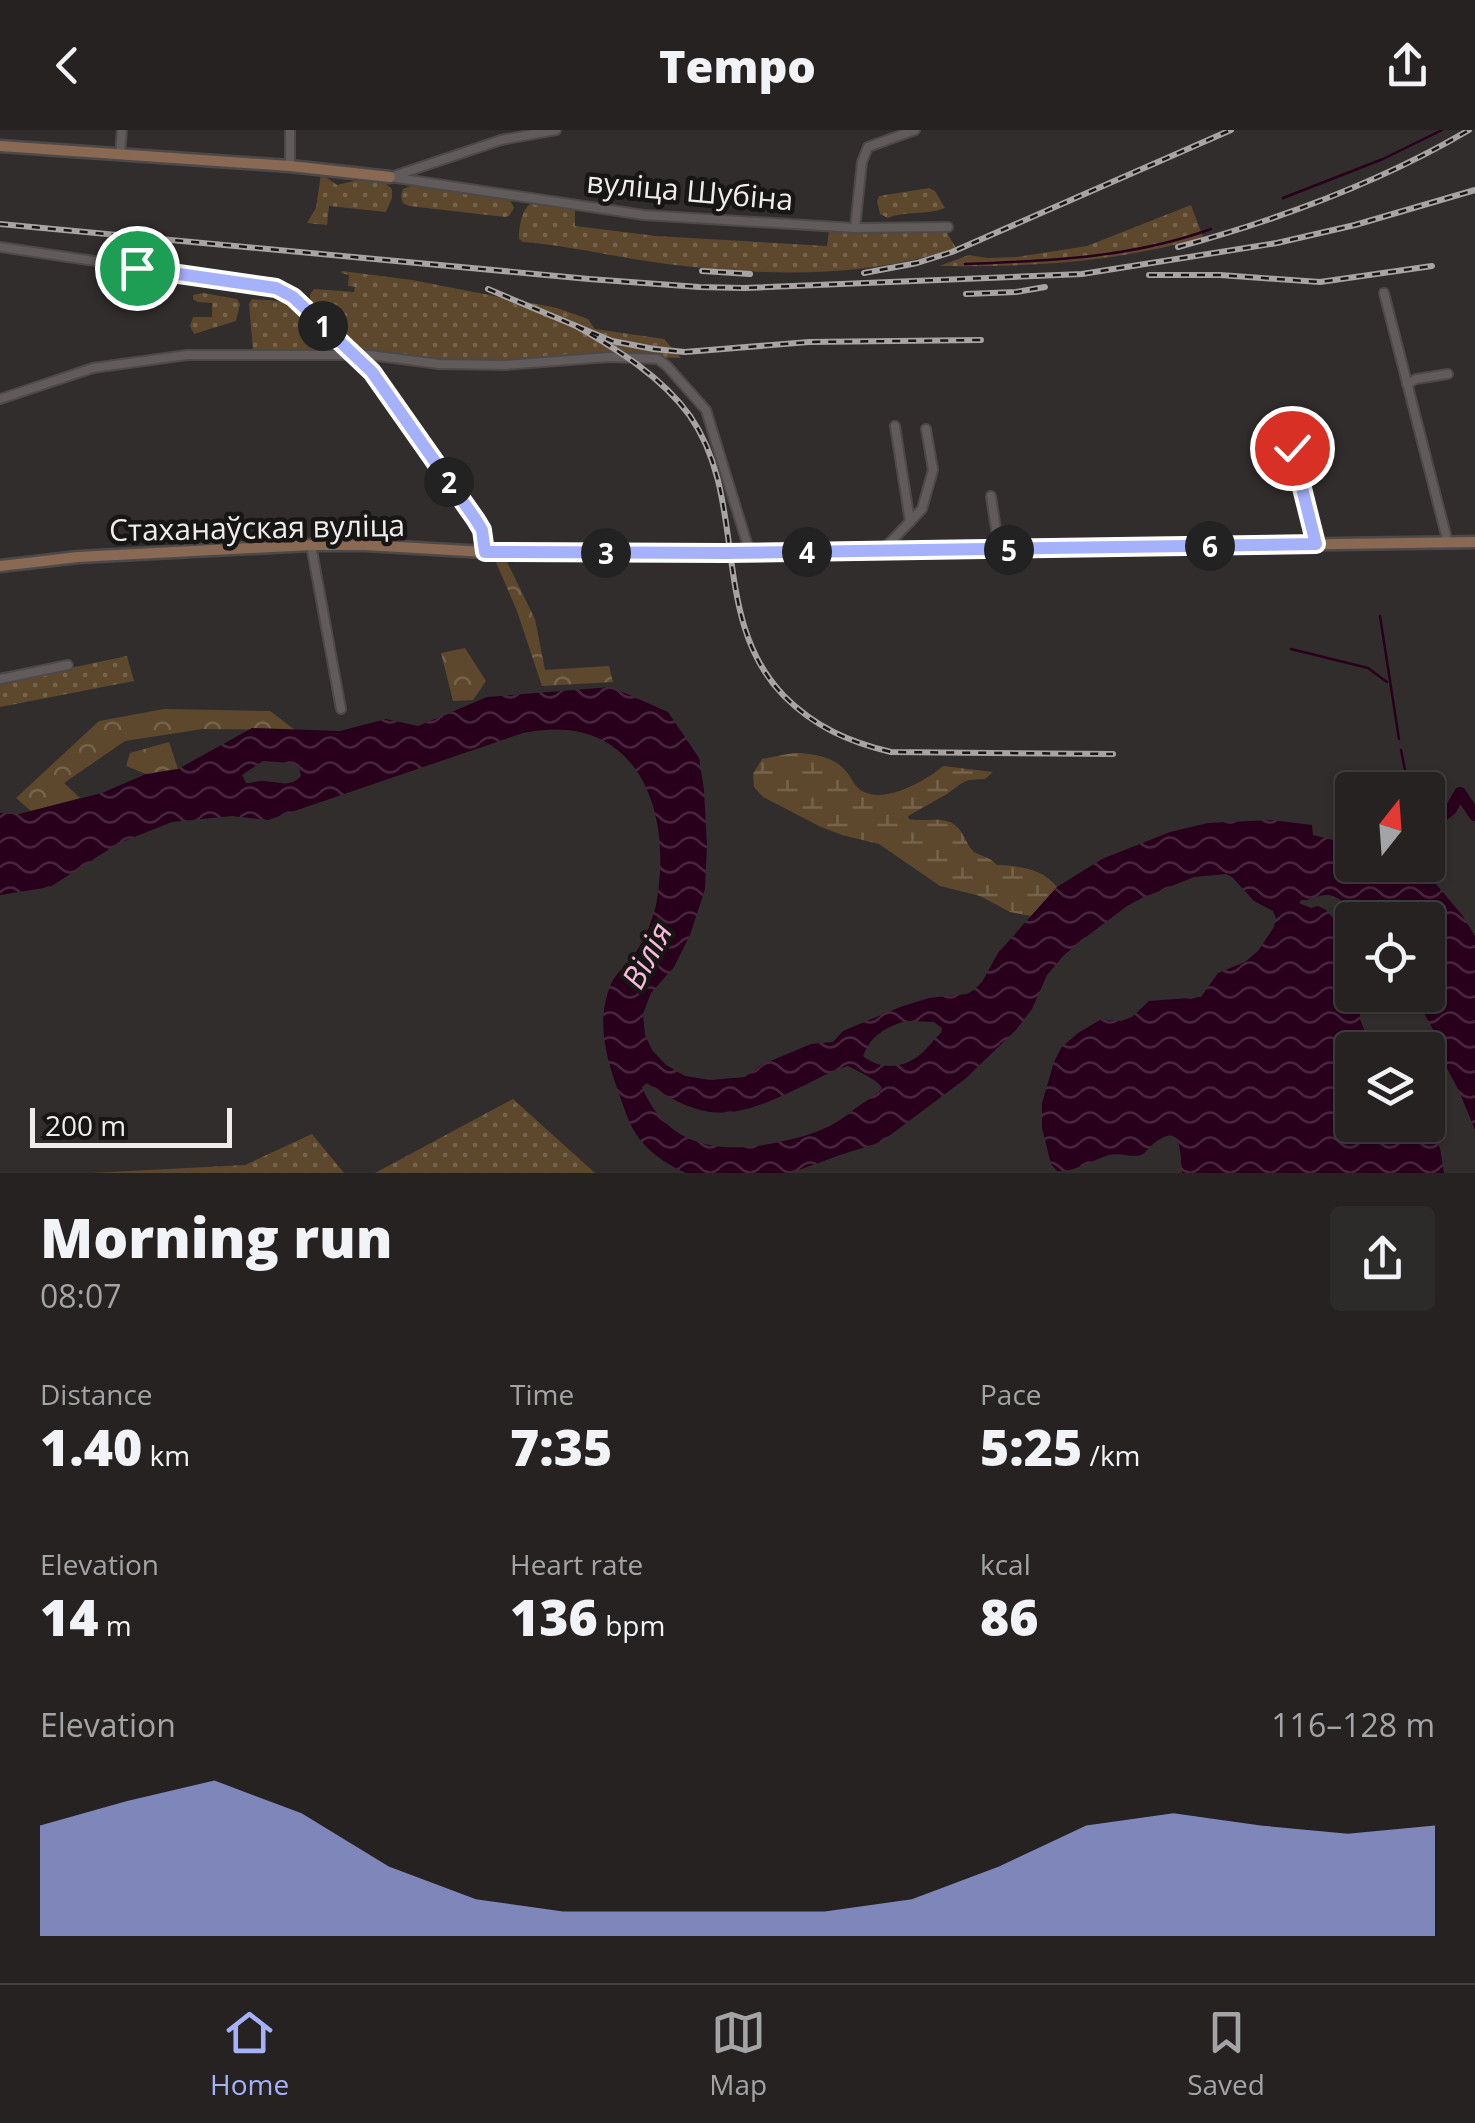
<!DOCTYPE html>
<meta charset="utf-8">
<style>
:root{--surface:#252221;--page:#2d2a2a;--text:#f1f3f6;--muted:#a3a4a5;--line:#423f3f;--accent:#a6b1fc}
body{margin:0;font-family:"Open Sans",sans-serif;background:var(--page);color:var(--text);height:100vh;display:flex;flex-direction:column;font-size:38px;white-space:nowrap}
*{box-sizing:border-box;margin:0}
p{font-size:32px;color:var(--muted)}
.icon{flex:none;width:55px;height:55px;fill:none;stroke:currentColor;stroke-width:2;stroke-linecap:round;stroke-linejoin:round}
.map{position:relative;height:1043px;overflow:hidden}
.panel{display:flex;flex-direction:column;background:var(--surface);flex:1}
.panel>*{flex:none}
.needle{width:65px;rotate:17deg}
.fabs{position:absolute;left:1335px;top:642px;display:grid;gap:20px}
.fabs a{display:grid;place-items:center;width:110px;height:110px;border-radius:10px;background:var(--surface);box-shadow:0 2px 8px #0004,0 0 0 2px var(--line);font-size:50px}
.scale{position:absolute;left:30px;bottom:25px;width:202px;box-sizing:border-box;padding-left:10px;border:5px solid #efeceb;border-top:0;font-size:28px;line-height:35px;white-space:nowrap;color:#efeceb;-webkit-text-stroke:8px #181615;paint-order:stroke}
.pin{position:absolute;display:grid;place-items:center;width:85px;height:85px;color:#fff;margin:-42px;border:5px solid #fff;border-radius:50%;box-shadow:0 2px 10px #0007}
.km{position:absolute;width:50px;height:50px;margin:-25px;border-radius:50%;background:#222;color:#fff;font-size:28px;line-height:50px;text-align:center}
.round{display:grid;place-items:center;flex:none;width:105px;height:105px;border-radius:10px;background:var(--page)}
.headline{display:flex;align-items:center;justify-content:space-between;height:170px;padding:0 40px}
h1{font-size:55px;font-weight:800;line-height:75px}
.stats{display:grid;grid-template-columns:repeat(3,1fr);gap:15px;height:170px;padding:10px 40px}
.stats div{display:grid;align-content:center}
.stats b{font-size:50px;font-weight:800}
.stats small{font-size:28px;font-weight:400}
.stats p{font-size:28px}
.chart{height:280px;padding:20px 40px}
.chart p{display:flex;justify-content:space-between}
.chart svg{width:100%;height:180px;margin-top:10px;fill:var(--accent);opacity:.7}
header{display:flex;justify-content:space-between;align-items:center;height:130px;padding:0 40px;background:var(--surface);font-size:45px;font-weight:800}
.dock{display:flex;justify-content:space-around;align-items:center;height:140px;border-top:2px solid var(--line);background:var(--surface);font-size:28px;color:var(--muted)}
.dock a{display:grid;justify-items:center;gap:5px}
.dock .on{color:var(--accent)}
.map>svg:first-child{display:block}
</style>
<header><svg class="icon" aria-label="back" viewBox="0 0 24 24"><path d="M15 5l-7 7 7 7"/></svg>Tempo<svg class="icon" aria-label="share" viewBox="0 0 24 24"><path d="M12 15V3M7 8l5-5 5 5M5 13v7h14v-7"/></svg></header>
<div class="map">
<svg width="1475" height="1043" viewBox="0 0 1475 1043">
<defs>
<pattern id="green-dots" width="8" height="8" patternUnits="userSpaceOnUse" patternTransform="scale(2.5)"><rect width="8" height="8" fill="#5d482e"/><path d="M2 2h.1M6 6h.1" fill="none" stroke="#75634c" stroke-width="1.8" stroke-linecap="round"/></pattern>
<pattern id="forest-crowns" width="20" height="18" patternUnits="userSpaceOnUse" patternTransform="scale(2.5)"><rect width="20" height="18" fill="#5d482e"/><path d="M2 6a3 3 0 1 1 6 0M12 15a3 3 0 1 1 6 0" fill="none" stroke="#75634c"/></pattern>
<pattern id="wetland-marsh" width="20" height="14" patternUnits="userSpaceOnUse" patternTransform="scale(2.5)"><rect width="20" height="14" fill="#5d482e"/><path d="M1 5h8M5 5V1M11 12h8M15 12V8" fill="none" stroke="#75634c"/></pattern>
<pattern id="water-waves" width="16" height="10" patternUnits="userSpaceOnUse" patternTransform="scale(2.5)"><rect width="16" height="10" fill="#29001c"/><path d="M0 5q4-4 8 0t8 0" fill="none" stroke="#48253d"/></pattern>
</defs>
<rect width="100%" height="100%" fill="#312d2c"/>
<g fill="url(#green-dots)">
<path d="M321,44L337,55C356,51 377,44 392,59V68L386,82L329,76L327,95L307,93L316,78Z"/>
<polygon points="411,56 510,70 514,78 509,86 505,87 409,76 403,73 401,66 403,59"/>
<path d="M929,58L935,61L945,78C926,86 906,80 888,88L880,84L877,71L879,66Z"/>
<path d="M532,73L575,79V96L656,106L827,116L829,100L947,103L956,118C863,149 763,146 667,134C619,128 572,116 523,112L519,109C519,97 521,79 532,73Z"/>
<path d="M1191,75L1203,107C1117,133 1028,137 939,136L969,125L987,128L1017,127L1087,116Z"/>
<polygon points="342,141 412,150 557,178 588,189 595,199 664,209 681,228 621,227 603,223 503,231 438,231 360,220 352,216 310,177 310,164 314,159 354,162 355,157 348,156 349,145 341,143"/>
<polygon points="203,163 237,169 240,174 236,191 194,204 190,196 193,187 212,187 212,173 198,172 193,169 193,165"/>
<path d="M252,169C264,170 280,169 292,176C306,184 330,207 339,220H253L249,174Z"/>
<polygon points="127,526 134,551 0,577 0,553"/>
<polygon points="513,969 595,1043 375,1043"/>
<polygon points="312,1004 344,1043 91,1043 245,1035"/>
</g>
<g fill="url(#forest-crowns)">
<polygon points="495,430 506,430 535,489 545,540 609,536 613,552 542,556 517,481"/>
<polygon points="465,518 486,551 473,570 453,571 441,523"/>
<polygon points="164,579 270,581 295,600 203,599 125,611 64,653 80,668 31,681 16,668 99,591"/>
<polygon points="169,612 178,639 146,644 126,636 130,623"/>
</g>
<path fill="url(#wetland-marsh)" d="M793,623C810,623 832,626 844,639C852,647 854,658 864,662C886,673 926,651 943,636L993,642L985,649L969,650L962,653L947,664L908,686L909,689C922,692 938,687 950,692C965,699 966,718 976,723C985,728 990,727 997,735C1019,736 1042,738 1057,757L1031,786L1010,782L980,766L940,756L879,714L842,705L821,697L763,667L754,657L753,644L762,629Z"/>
<path fill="url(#water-waves)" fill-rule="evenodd" d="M611,557L668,582L699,628L704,660L707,716L705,759L690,805L674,837L651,863L643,884L645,905L652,920L666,935L685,946L710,950L745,947L761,935L811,914L833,912L843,901L900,877L929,868L967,864L974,860L982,852L998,823L1057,757L1102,729L1170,702L1208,693L1271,690L1312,695L1313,705L1352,715V735H1420L1462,785L1475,806V1000L1459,961L1443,931L1436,905L1414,865H1428V790H1363C1354,782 1340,765 1327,765C1317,765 1312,771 1301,770L1299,773L1311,778L1318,776L1326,780L1352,810V865H1360V889L1372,920H1352V995H1428V993L1440,1018L1444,1043H1182C1180,1023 1183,989 1152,1015C1148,1018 1146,1023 1141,1025C1131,1028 1121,1022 1109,1025C1092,1030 1073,1043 1057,1041L1051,1034L1042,998V973L1054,932L1061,918L1078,903L1100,890L1121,891L1132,887L1149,871L1201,867L1218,843L1245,832L1258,821L1274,797L1276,788L1273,781L1254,771L1232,747L1226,744L1194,747L1142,768L1127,776L1082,810L1064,825L1047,845L1032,879L1016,900L965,949L881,1012L840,1025L791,1043H686C670,1036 654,1026 643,1013C632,1001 627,987 622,972C608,934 594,893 611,854C617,841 627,835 635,824C644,810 652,792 656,775C674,680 637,579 523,603L268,690L232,686L172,692L119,713L50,757L0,765V683L19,684L102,663L146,644L178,639L252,598L340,601L386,589L418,596L487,567ZM263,631L291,633L299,637L301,646C289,659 279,651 263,651C257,651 251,653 246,653L242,645ZM906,891L934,892L942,898L941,903C933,910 926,921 917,927C901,939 878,939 863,926C871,905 886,897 906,891ZM848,936C859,942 877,949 882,958C873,969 861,973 851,982C833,997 811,1005 788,1010C728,1025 669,1022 642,957L647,953C711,998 740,986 805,955C819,948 833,940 848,936Z"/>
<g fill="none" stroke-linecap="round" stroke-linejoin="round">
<g stroke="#29001c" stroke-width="2.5">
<polyline points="1283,68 1383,29 1442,0"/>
<path d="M965,134C1049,131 1131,128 1211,99"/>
<polyline points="1380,486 1399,609"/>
<polyline points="1291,519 1368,538 1387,552"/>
<polyline points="1401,620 1409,660"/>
</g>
<polyline stroke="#29001c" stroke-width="12" points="1428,694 1431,695 1451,679 1460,663 1475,685"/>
<defs>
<g id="street">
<polyline points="290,0 290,36"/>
<polyline points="120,25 122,0"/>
<polyline points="394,46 501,10 556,0"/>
<polyline points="390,47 644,85 855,98 948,97"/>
<polyline points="855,98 862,32 868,17 915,0"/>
<polyline points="0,117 276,158 288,163 372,242 476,390 481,400 485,422"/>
<polyline points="1384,163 1448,413"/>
<polyline points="1407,254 1416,249 1448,244"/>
<polyline points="0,269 93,238 187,225 370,225 439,234 506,235 609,227 658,229 667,236 706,280 750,423"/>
<polyline points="895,296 910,392"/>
<polyline points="1289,303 1316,414"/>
<polyline points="991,366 999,420"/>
<polyline points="311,415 341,579"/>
<polyline points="881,422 922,379 933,340 926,299"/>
<polyline points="0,549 68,535"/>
</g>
<g id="secondary">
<polyline points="0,16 290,36 390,47"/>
<polyline points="0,436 78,427 311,415 365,415 485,422 726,423 1475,412"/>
</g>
</defs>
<use href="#street" stroke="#4c4948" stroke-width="12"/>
<use href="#secondary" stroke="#4c4948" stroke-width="15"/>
<use href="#street" stroke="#615c5b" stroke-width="8"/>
<use href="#secondary" stroke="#896854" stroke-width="10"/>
<defs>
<g id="rail">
<polyline points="0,94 589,149 699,157 744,158 1082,144 1277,113 1355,95 1475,60"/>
<path d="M1178,117C1277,90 1381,52 1469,0"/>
<polyline points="702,141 750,144"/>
<polyline points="864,143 917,133 952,122 1231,0"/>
<polyline points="1149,145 1220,145 1320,152 1432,136"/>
<polyline points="488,159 612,211 654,219 685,222 809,212 981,210"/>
<polyline points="966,164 1016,162 1045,157"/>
<path d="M576,196C618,220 661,246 690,286C749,371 709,489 784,566C815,597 849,612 891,622L1113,624"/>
</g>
</defs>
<use href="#rail" stroke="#a7a4a3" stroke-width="6"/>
<use href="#rail" stroke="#181615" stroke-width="2.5" stroke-dasharray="8" stroke-linecap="butt"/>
</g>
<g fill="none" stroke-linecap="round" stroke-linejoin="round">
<defs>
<polyline id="route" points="137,138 276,158 293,167 372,242 476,390 482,400 485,422 726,423 1316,414 1292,318"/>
</defs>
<use href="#route" stroke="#fff" stroke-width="20"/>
<use href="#route" stroke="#a6b1fc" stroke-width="12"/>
</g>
<g text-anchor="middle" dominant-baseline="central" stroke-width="9" stroke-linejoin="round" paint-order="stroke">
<g font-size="30" fill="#efeceb" stroke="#181615">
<text transform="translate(690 60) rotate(5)">вуліца Шубіна</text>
<text transform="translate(257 397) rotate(-1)">Стаханаўская вуліца</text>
</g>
<g font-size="32" font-style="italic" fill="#fab8dd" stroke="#181615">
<text transform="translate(646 825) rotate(-62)">Вілія</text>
</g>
</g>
</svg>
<div class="fabs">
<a><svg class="needle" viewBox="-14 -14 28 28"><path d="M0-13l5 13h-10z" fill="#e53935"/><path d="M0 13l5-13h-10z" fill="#a3a4a5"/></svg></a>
<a><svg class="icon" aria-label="locate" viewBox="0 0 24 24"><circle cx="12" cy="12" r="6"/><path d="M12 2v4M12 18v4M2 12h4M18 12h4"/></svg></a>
<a><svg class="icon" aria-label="layers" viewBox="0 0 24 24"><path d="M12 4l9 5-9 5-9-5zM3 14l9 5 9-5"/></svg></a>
</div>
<div class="scale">200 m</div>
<div class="pin" style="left:137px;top:138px;background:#1e9e55"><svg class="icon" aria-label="arrive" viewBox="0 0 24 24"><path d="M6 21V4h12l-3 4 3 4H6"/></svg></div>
<div class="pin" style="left:1292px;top:318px;background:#d93025"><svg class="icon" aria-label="check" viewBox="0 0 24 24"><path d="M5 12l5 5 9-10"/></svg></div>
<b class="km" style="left:323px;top:196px">1</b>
<b class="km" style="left:449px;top:352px">2</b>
<b class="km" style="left:606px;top:423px">3</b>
<b class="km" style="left:807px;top:422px">4</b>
<b class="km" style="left:1009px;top:420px">5</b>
<b class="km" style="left:1210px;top:416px">6</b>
</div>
<section class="panel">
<div class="headline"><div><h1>Morning run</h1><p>08:07</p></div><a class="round"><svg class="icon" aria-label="share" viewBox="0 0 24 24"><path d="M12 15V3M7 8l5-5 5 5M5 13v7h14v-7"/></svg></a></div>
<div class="stats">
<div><p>Distance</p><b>1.40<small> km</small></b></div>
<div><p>Time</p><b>7:35</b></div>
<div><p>Pace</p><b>5:25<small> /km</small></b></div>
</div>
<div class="stats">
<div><p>Elevation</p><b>14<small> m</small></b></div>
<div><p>Heart rate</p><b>136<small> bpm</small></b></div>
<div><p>kcal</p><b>86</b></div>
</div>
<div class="chart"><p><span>Elevation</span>116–128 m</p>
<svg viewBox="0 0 160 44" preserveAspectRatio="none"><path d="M0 44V17L10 11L20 6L30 14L40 27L50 35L60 38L70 38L80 38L90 38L100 35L110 27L120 17L130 14L140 17L150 19L160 17V44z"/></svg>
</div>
</section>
<nav class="dock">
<a class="on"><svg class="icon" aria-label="home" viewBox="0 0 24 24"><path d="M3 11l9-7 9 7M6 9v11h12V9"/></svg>Home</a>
<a><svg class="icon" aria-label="map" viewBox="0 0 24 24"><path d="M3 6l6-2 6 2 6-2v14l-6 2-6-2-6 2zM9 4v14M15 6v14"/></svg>Map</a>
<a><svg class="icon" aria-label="saved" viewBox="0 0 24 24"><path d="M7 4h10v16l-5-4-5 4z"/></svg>Saved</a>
</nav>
